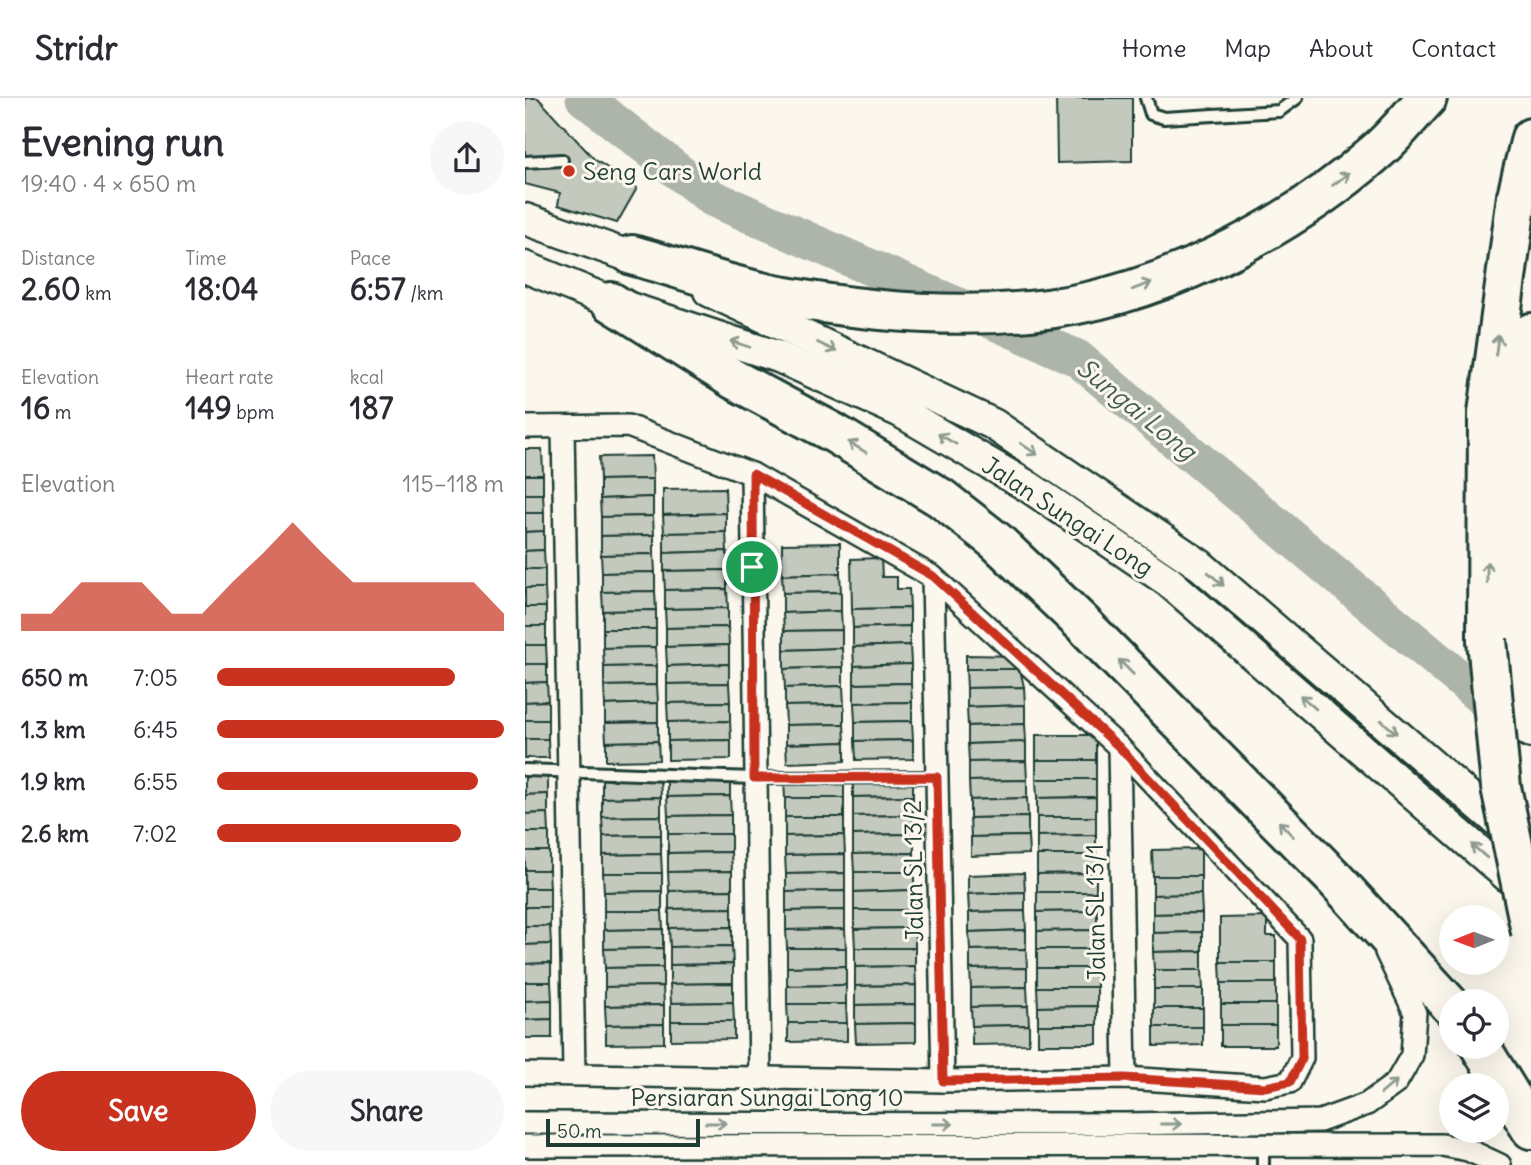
<!DOCTYPE html>
<meta charset="utf-8">
<style>
:root{--surface:#fff;--page:#f7f7f7;--text:#2b2b33;--muted:#7c7c81;--line:#e1e1e2;--accent:#c8321e}
body{margin:0;font-family:Delius,sans-serif;background:var(--page);color:var(--text);height:100vh;display:flex;flex-direction:column;font-size:26px;white-space:nowrap}
*{box-sizing:border-box;margin:0}
p{font-size:23px;color:var(--muted)}
.icon{flex:none;width:38px;height:38px;fill:none;stroke:currentColor;stroke-width:2;stroke-linecap:round;stroke-linejoin:round}
.map{position:relative;flex:1;overflow:hidden}
.sheet{display:flex;flex-direction:column;background:var(--surface);width:525px}
.sheet>*{flex:none}
.needle{width:46px;rotate:269deg}
.fabs{position:absolute;left:914px;top:807px;display:grid;gap:14px}
.fabs a{display:grid;place-items:center;width:70px;height:70px;border-radius:50%;background:var(--surface);box-shadow:0 7px 28px #0002;font-size:35px}
.scale{position:absolute;left:21px;bottom:18px;width:154px;box-sizing:border-box;padding-left:7px;border:4px solid #1f3d34;border-top:0;font-size:19px;line-height:24px;white-space:nowrap;color:#1f3d34;-webkit-text-stroke:5px #fbf7ec;paint-order:stroke}
.pin{position:absolute;display:grid;place-items:center;width:60px;height:60px;color:#fff;margin:-30px;border:4px solid #fff;border-radius:50%;box-shadow:0 2px 7px #0007}
.round{display:grid;place-items:center;flex:none;width:74px;height:74px;border-radius:37px;background:var(--page)}
.summary{display:flex;align-items:center;justify-content:space-between;height:119px;padding:0 21px}
h1{font-size:38px;font-weight:700;line-height:52px}
.stats{display:grid;grid-template-columns:repeat(3,1fr);gap:10px;height:119px;padding:7px 21px}
.stats div{display:grid;align-content:center}
.stats b{font-size:30px;font-weight:700}
.stats small{font-size:19px;font-weight:400}
.stats p{font-size:19px}
.chart{height:196px;padding:14px 21px}
.chart p{display:flex;justify-content:space-between}
.chart svg{width:100%;height:126px;margin-top:7px;fill:var(--accent);opacity:.7}
.cta{display:flex;gap:14px;margin-top:auto;padding:14px 21px}
.cta a{flex:1;height:80px;border-radius:42px;background:var(--accent);color:#fff;font-size:28px;font-weight:700;line-height:80px;text-align:center}
.cta a+a{background:var(--page);color:var(--text)}
ul{padding:0 21px;list-style:none;font-size:23px}
li{display:grid;grid-template-columns:112px 84px 1fr;align-items:center;height:52px}
li i{height:18px;border-radius:9px;background:var(--accent)}
header{display:flex;align-items:center;gap:42px;box-sizing:border-box;height:98px;padding:0 35px;background:var(--surface);border-bottom:2px solid var(--line)}
header strong{font-size:33px}
nav{display:flex;gap:38px;margin-inline-start:auto;font-size:24px}
main{display:flex;flex:1;min-height:0}
.map>svg:first-child{display:block}
</style>
<header>
<strong>Stridr</strong>
<nav><a>Home</a><a>Map</a><a>About</a><a>Contact</a></nav>
</header>
<main>
<section class="sheet">
<div class="summary"><div><h1>Evening run</h1><p>19:40 · 4 × 650 m</p></div><a class="round"><svg class="icon" aria-label="share" viewBox="0 0 24 24"><path d="M12 15V3M7 8l5-5 5 5M5 13v7h14v-7"/></svg></a></div>
<div class="stats">
<div><p>Distance</p><b>2.60<small> km</small></b></div>
<div><p>Time</p><b>18:04</b></div>
<div><p>Pace</p><b>6:57<small> /km</small></b></div>
</div>
<div class="stats">
<div><p>Elevation</p><b>16<small> m</small></b></div>
<div><p>Heart rate</p><b>149<small> bpm</small></b></div>
<div><p>kcal</p><b>187</b></div>
</div>
<div class="chart"><p><span>Elevation</span>115–118 m</p>
<svg viewBox="0 0 160 44" preserveAspectRatio="none"><path d="M0 44V38L10 38L20 27L30 27L40 27L50 38L60 38L70 27L80 17L90 6L100 17L110 27L120 27L130 27L140 27L150 27L160 38V44z"/></svg>
</div>
<ul>
<li><b>650 m</b>7:05<i style="width:83%"></i></li>
<li><b>1.3 km</b>6:45<i style="width:100%"></i></li>
<li><b>1.9 km</b>6:55<i style="width:91%"></i></li>
<li><b>2.6 km</b>7:02<i style="width:85%"></i></li>
</ul>
<div class="cta"><a>Save</a><a>Share</a></div>
</section>
<div class="map">
<svg width="1006" height="1067" viewBox="0 0 1006 1067">
<rect width="100%" height="100%" fill="#fbf7ec"/>
<filter id="ink" filterUnits="userSpaceOnUse"><feTurbulence type="fractalNoise" baseFrequency=".0143" numOctaves="2"/><feDisplacementMap in="SourceGraphic" scale="14" xChannelSelector="R" yChannelSelector="G"/><feConvolveMatrix kernelMatrix="1 2 1 2 8 2 1 2 1" color-interpolation-filters="sRGB"/></filter>
<g filter="url(#ink)">
<g fill="none" stroke-linecap="round" stroke-linejoin="round">
<polyline stroke="#adb4aa" stroke-width="37" points="59,0 187,100 552,260 985,623"/>
</g>
<g fill="#c4c9be" stroke="#1f3d34" stroke-width="2">
<polygon points="0,0 13,0 69,61 112,90 92,125 33,107 35,95 0,86"/>
<polygon points="531,0 607,0 607,63 532,65"/>
<polygon points="0,351 17,351 18,377 0,377"/>
<polygon points="127,358 128,381 75,382 74,359"/>
<rect x="0" y="377" width="18" height="19"/>
<polygon points="128,381 128,399 75,401 75,382"/>
<polygon points="200,390 201,415 138,417 138,391"/>
<polygon points="0,396 18,396 19,415 0,415"/>
<polygon points="128,399 128,418 76,419 75,401"/>
<polygon points="0,415 19,415 19,433 0,434"/>
<polygon points="201,415 201,434 139,435 138,417"/>
<polygon points="128,418 129,437 76,438 76,419"/>
<polygon points="19,433 19,452 0,453 0,434"/>
<polygon points="201,434 202,453 139,455 139,435"/>
<polygon points="129,437 129,456 76,457 76,438"/>
<polygon points="315,445 315,475 257,477 257,446"/>
<polygon points="19,452 20,471 0,471 0,453"/>
<polygon points="202,453 202,472 139,473 139,455"/>
<polygon points="129,456 130,474 77,475 76,457"/>
<polygon points="356,460 357,479 372,479 372,491 384,491 385,510 327,511 326,461"/>
<rect x="0" y="471" width="20" height="19"/>
<polygon points="202,472 202,491 140,492 139,473"/>
<polygon points="130,474 130,493 77,494 77,475"/>
<polygon points="315,475 316,494 258,495 257,477"/>
<polygon points="0,490 20,490 21,509 0,509"/>
<polygon points="202,491 203,510 140,511 140,492"/>
<polygon points="130,493 131,512 78,513 77,494"/>
<polygon points="316,494 316,513 258,515 258,495"/>
<rect x="0" y="509" width="21" height="19"/>
<polygon points="203,510 203,529 141,530 140,511"/>
<polygon points="385,510 385,528 328,530 327,511"/>
<polygon points="131,512 131,531 78,531 78,513"/>
<polygon points="316,513 317,532 259,533 258,515"/>
<rect x="0" y="528" width="21" height="19"/>
<polygon points="385,528 385,547 328,549 328,530"/>
<polygon points="203,529 204,547 141,549 141,530"/>
<polygon points="78,531 131,531 131,549 78,550"/>
<polygon points="317,532 317,550 259,552 259,533"/>
<polygon points="0,547 21,547 22,566 0,566"/>
<polygon points="204,547 204,566 142,568 141,549"/>
<polygon points="385,547 386,566 329,568 328,549"/>
<polygon points="131,549 132,568 79,569 78,550"/>
<polygon points="317,550 318,569 259,571 259,552"/>
<polygon points="441,557 494,558 495,571 441,571"/>
<polygon points="0,566 22,566 22,584 0,585"/>
<polygon points="204,566 204,585 142,586 142,568"/>
<polygon points="386,566 386,585 329,586 329,568"/>
<polygon points="132,568 132,587 79,588 79,569"/>
<polygon points="318,569 318,588 260,590 259,571"/>
<polygon points="441,571 495,571 499,589 442,590"/>
<polygon points="22,584 23,603 0,604 0,585"/>
<polygon points="204,585 205,604 142,605 142,586"/>
<polygon points="386,585 387,604 329,605 329,586"/>
<polygon points="132,587 133,605 80,607 79,588"/>
<polygon points="318,588 319,607 260,608 260,590"/>
<polygon points="499,589 500,607 442,609 442,590"/>
<polygon points="23,603 23,622 0,622 0,604"/>
<polygon points="205,604 205,623 143,624 142,605"/>
<polygon points="387,604 387,623 330,624 329,605"/>
<polygon points="133,605 133,624 80,625 80,607"/>
<polygon points="319,607 319,626 261,627 260,608"/>
<polygon points="500,607 500,626 443,628 442,609"/>
<rect x="0" y="622" width="23" height="19"/>
<polygon points="205,623 206,642 143,643 143,624"/>
<polygon points="387,623 388,642 330,643 330,624"/>
<polygon points="133,624 133,643 81,644 80,625"/>
<polygon points="319,626 320,644 261,646 261,627"/>
<polygon points="500,626 501,644 443,646 443,628"/>
<rect x="511" y="637" width="60" height="25"/>
<polygon points="0,641 23,641 24,660 0,660"/>
<polygon points="206,642 206,661 143,662 143,643"/>
<polygon points="388,642 388,661 331,662 330,643"/>
<polygon points="133,643 134,662 81,663 81,644"/>
<polygon points="320,644 320,663 262,665 261,646"/>
<polygon points="501,644 501,663 444,664 443,646"/>
<rect x="511" y="662" width="60" height="19"/>
<polygon points="501,663 502,682 444,683 444,664"/>
<polygon points="0,678 23,678 23,696 0,697"/>
<polygon points="205,679 205,698 142,699 142,680"/>
<polygon points="135,680 136,699 77,700 77,681"/>
<polygon points="328,680 388,680 388,698 328,699"/>
<polygon points="319,681 319,700 260,700 259,682"/>
<polygon points="511,681 571,681 571,699 512,700"/>
<polygon points="502,682 502,700 445,702 444,683"/>
<polygon points="23,696 23,715 0,716 0,697"/>
<polygon points="205,698 206,717 143,718 142,699"/>
<polygon points="388,698 388,717 328,718 328,699"/>
<polygon points="136,699 136,718 77,719 77,700"/>
<polygon points="571,699 571,719 512,719 512,700"/>
<rect x="260" y="700" width="59" height="19"/>
<polygon points="502,700 503,719 445,720 445,702"/>
<polygon points="23,715 24,734 0,734 0,716"/>
<polygon points="206,717 206,736 143,736 143,718"/>
<polygon points="388,717 389,736 328,737 328,718"/>
<polygon points="136,718 136,737 78,738 77,719"/>
<polygon points="260,719 319,719 319,737 260,738"/>
<polygon points="503,719 503,738 446,739 445,720"/>
<polygon points="512,719 571,719 571,737 512,738"/>
<rect x="0" y="734" width="24" height="19"/>
<polygon points="143,736 206,736 206,754 143,755"/>
<polygon points="389,736 389,755 328,756 328,737"/>
<polygon points="136,737 136,756 78,757 78,738"/>
<polygon points="319,737 320,756 260,757 260,738"/>
<polygon points="571,737 571,757 512,757 512,738"/>
<polygon points="503,738 504,756 446,758 446,739"/>
<polygon points="676,751 676,778 628,778 627,752"/>
<rect x="0" y="753" width="24" height="19"/>
<polygon points="206,754 207,773 143,774 143,755"/>
<polygon points="389,755 389,774 329,774 328,756"/>
<polygon points="136,756 137,775 78,775 78,757"/>
<polygon points="320,756 320,775 261,776 260,757"/>
<polygon points="512,757 571,757 571,775 512,776"/>
<polygon points="0,772 24,772 25,790 0,790"/>
<polygon points="207,773 207,792 144,793 143,774"/>
<polygon points="329,774 389,774 389,792 329,794"/>
<polygon points="78,775 137,775 137,793 79,794"/>
<polygon points="320,775 320,793 261,794 261,776"/>
<polygon points="499,775 500,794 443,796 443,777"/>
<polygon points="571,775 571,794 512,794 512,776"/>
<polygon points="628,778 676,778 676,796 628,797"/>
<rect x="0" y="790" width="25" height="19"/>
<polygon points="207,792 207,810 144,811 144,793"/>
<polygon points="389,792 390,812 329,812 329,794"/>
<polygon points="137,793 137,813 79,813 79,794"/>
<polygon points="320,793 320,812 261,813 261,794"/>
<polygon points="500,794 500,813 444,814 443,796"/>
<polygon points="512,794 571,794 572,813 512,814"/>
<polygon points="676,796 677,815 628,816 628,797"/>
<rect x="0" y="809" width="25" height="19"/>
<polygon points="207,810 207,829 144,830 144,811"/>
<polygon points="320,812 320,831 261,832 261,813"/>
<polygon points="329,812 390,812 390,830 329,831"/>
<polygon points="79,813 137,813 138,831 79,832"/>
<polygon points="500,813 501,832 444,834 444,814"/>
<polygon points="572,813 572,832 512,833 512,814"/>
<polygon points="677,815 677,834 628,835 628,816"/>
<polygon points="742,819 742,838 751,838 751,864 695,864 695,820"/>
<polygon points="0,828 25,828 26,846 0,847"/>
<polygon points="207,829 207,848 145,849 144,830"/>
<polygon points="390,830 390,850 330,850 329,831"/>
<polygon points="138,831 138,850 79,851 79,832"/>
<polygon points="320,831 321,850 262,850 261,832"/>
<polygon points="501,832 501,851 445,852 444,834"/>
<polygon points="572,832 572,851 512,851 512,833"/>
<polygon points="677,834 677,853 628,854 628,835"/>
<polygon points="26,846 26,865 0,866 0,847"/>
<polygon points="207,848 208,866 145,867 145,849"/>
<polygon points="138,850 138,869 80,870 79,851"/>
<polygon points="262,850 321,850 321,868 262,869"/>
<polygon points="330,850 390,850 390,868 330,869"/>
<polygon points="501,851 502,870 445,871 445,852"/>
<rect x="512" y="851" width="60" height="19"/>
<polygon points="677,853 677,872 629,872 628,854"/>
<polygon points="695,864 751,864 751,885 696,885"/>
<polygon points="26,865 26,884 0,884 0,866"/>
<polygon points="208,866 208,885 145,886 145,867"/>
<polygon points="321,868 321,887 262,888 262,869"/>
<polygon points="390,868 391,887 330,888 330,869"/>
<polygon points="138,869 138,888 80,889 80,870"/>
<polygon points="502,870 502,889 446,890 445,871"/>
<rect x="512" y="870" width="60" height="19"/>
<polygon points="629,872 677,872 678,891 629,891"/>
<polygon points="0,884 26,884 27,902 0,903"/>
<polygon points="208,885 208,904 146,905 145,886"/>
<rect x="696" y="885" width="55" height="21"/>
<polygon points="321,887 321,906 262,906 262,888"/>
<polygon points="391,887 391,906 330,907 330,888"/>
<polygon points="138,888 139,907 80,908 80,889"/>
<polygon points="502,889 503,908 446,909 446,890"/>
<polygon points="512,889 572,889 572,908 513,909"/>
<rect x="629" y="891" width="49" height="19"/>
<polygon points="27,902 27,921 0,922 0,903"/>
<polygon points="208,904 209,923 146,923 146,905"/>
<polygon points="262,906 321,906 322,925 263,925"/>
<polygon points="391,906 391,925 330,926 330,907"/>
<rect x="696" y="906" width="55" height="21"/>
<polygon points="139,907 139,926 81,927 80,908"/>
<polygon points="503,908 504,927 447,928 446,909"/>
<polygon points="572,908 572,927 513,927 513,909"/>
<rect x="629" y="910" width="49" height="19"/>
<polygon points="27,921 27,940 0,940 0,922"/>
<polygon points="146,923 209,923 209,941 146,942"/>
<polygon points="263,925 322,925 322,943 263,944"/>
<polygon points="391,925 391,944 331,945 330,926"/>
<polygon points="139,926 139,945 81,946 81,927"/>
<polygon points="504,927 504,946 447,947 447,928"/>
<rect x="513" y="927" width="59" height="19"/>
<rect x="696" y="927" width="55" height="21"/>
<polygon points="629,929 678,929 678,947 629,948"/>
</g>
<g fill="none" stroke-linecap="round" stroke-linejoin="round">
<defs>
<g id="lane">
<polyline points="621,0 626,16 639,20 754,13 772,0"/>
<polyline points="0,64 37,62"/>
<polyline points="0,672 229,680 412,679"/>
<polyline points="738,1067 738,1048"/>
</g>
<g id="street">
<polyline points="0,329 103,328 227,376 408,479 594,649 775,841 777,960 765,984 740,989 600,980 418,983 0,976"/>
<polyline points="38,329 49,975"/>
<polyline points="227,376 235,981"/>
<polyline points="408,479 418,983"/>
<polyline points="594,649 600,980"/>
<polyline points="0,1025 600,1026 795,1023 842,1006 871,985 887,957 890,915 861,854"/>
<polyline points="0,1048 917,1047 943,1052 975,1067"/>
</g>
<g id="secondary">
<polyline points="0,121 126,166"/>
<polyline points="0,169 86,204 254,259 374,313 504,389 643,483 1003,796"/>
<polyline points="184,193 468,326 675,467 992,740"/>
</g>
<g id="highway">
<path d="M107,157C158,171 209,190 261,199C339,213 424,220 504,213C627,202 759,135 851,54C870,38 885,18 902,0"/>
<polyline points="86,204 208,281 309,335 416,400 471,443 556,524 809,780 926,908"/>
<polyline points="1006,235 991,328 992,553 1006,630"/>
<polyline points="962,542 963,315 992,98 1006,40"/>
<polyline points="955,948 1006,1031"/>
</g>
</defs>
<use href="#lane" stroke="#1f3d34" stroke-width="16"/>
<use href="#street" stroke="#1f3d34" stroke-width="26"/>
<use href="#secondary" stroke="#1f3d34" stroke-width="35"/>
<use href="#highway" stroke="#1f3d34" stroke-width="44"/>
<use href="#lane" stroke="#fbf7ec" stroke-width="10"/>
<use href="#street" stroke="#fbf7ec" stroke-width="21"/>
<use href="#secondary" stroke="#fbf7ec" stroke-width="30"/>
<use href="#highway" stroke="#fbf7ec" stroke-width="38"/>
<defs>
<polyline id="highway-bridge" points="962,542 976,689 1006,834"/>
</defs>
<use href="#highway-bridge" stroke="#1f3d34" stroke-width="44" stroke-linecap="butt"/>
<use href="#highway-bridge" stroke="#fbf7ec" stroke-width="38"/>
</g>
<defs><path id="oneway-shaft" d="M-6 0H5M1.5-3L5.5 0L1.5 3" fill="none" stroke-width="1.6" stroke-linecap="round" stroke-linejoin="round" transform="scale(1.75)"/></defs>
<g stroke="#8d9a90">
<use href="#oneway-shaft" transform="translate(816 81) rotate(-37)"/>
<use href="#oneway-shaft" transform="translate(617 188) rotate(-21)"/>
<use href="#oneway-shaft" transform="translate(215 246) rotate(-162)"/>
<use href="#oneway-shaft" transform="translate(972 247) rotate(-82)"/>
<use href="#oneway-shaft" transform="translate(302 249) rotate(25)"/>
<use href="#oneway-shaft" transform="translate(422 341) rotate(-150)"/>
<use href="#oneway-shaft" transform="translate(332 349) rotate(-149)"/>
<use href="#oneway-shaft" transform="translate(504 351) rotate(34)"/>
<use href="#oneway-shaft" transform="translate(962 474) rotate(-90)"/>
<use href="#oneway-shaft" transform="translate(691 481) rotate(41)"/>
<use href="#oneway-shaft" transform="translate(601 569) rotate(-135)"/>
<use href="#oneway-shaft" transform="translate(783 604) rotate(-139)"/>
<use href="#oneway-shaft" transform="translate(864 629) rotate(41)"/>
<use href="#oneway-shaft" transform="translate(761 731) rotate(-134)"/>
<use href="#oneway-shaft" transform="translate(954 753) rotate(-139)"/>
<use href="#oneway-shaft" transform="translate(864 989) rotate(-40)"/>
<use href="#oneway-shaft" transform="translate(191 1025)"/>
<use href="#oneway-shaft" transform="translate(418 1026)"/>
<use href="#oneway-shaft" transform="translate(646 1026)"/>
</g>
</g>
<g fill="none" stroke-linecap="round" stroke-linejoin="round" filter="url(#ink)">
<defs>
<polygon id="route" points="228,376 408,478 594,649 775,841 777,960 765,984 740,989 600,980 418,983 412,679 229,680"/>
</defs>
<use href="#route" stroke="#fff" stroke-width="14"/>
<use href="#route" stroke="#c8321e" stroke-width="9"/>
</g>
<circle fill="#c8321e" stroke="#fbf7ec" stroke-width="2.5" cx="44" cy="73" r="7"/>
<g text-anchor="middle" dominant-baseline="central" stroke-width="6" stroke-linejoin="round" paint-order="stroke">
<g font-size="24" fill="#1f3d34" stroke="#fbf7ec" text-anchor="start">
<text x="58" y="73">Seng Cars World</text>
</g>
<g font-size="24" fill="#1f3d34" stroke="#fbf7ec">
<text transform="translate(543 418) rotate(33)">Jalan Sungai Long</text>
<text transform="translate(388 773) rotate(-91)">Jalan SL 13/2</text>
<text transform="translate(570 815) rotate(-91)">Jalan SL 13/1</text>
<text x="242" y="999">Persiaran Sungai Long 10</text>
</g>
<g font-size="26" font-style="italic" fill="#425b52" stroke="#fbf7ec">
<text transform="translate(612 311) rotate(39)">Sungai Long</text>
</g>
</g>
</svg>
<div class="fabs">
<a><svg class="needle" viewBox="-14 -14 28 28"><path d="M0-13l5 13h-10z" fill="#e53935"/><path d="M0 13l5-13h-10z" fill="#7c7c81"/></svg></a>
<a><svg class="icon" aria-label="locate" viewBox="0 0 24 24"><circle cx="12" cy="12" r="6"/><path d="M12 2v4M12 18v4M2 12h4M18 12h4"/></svg></a>
<a><svg class="icon" aria-label="layers" viewBox="0 0 24 24"><path d="M12 4l9 5-9 5-9-5zM3 14l9 5 9-5"/></svg></a>
</div>
<div class="scale">50 m</div>
<div class="pin" style="left:227px;top:469px;background:#1e9e55"><svg class="icon" aria-label="arrive" viewBox="0 0 24 24"><path d="M6 21V4h12l-3 4 3 4H6"/></svg></div>
</div>
</main>
